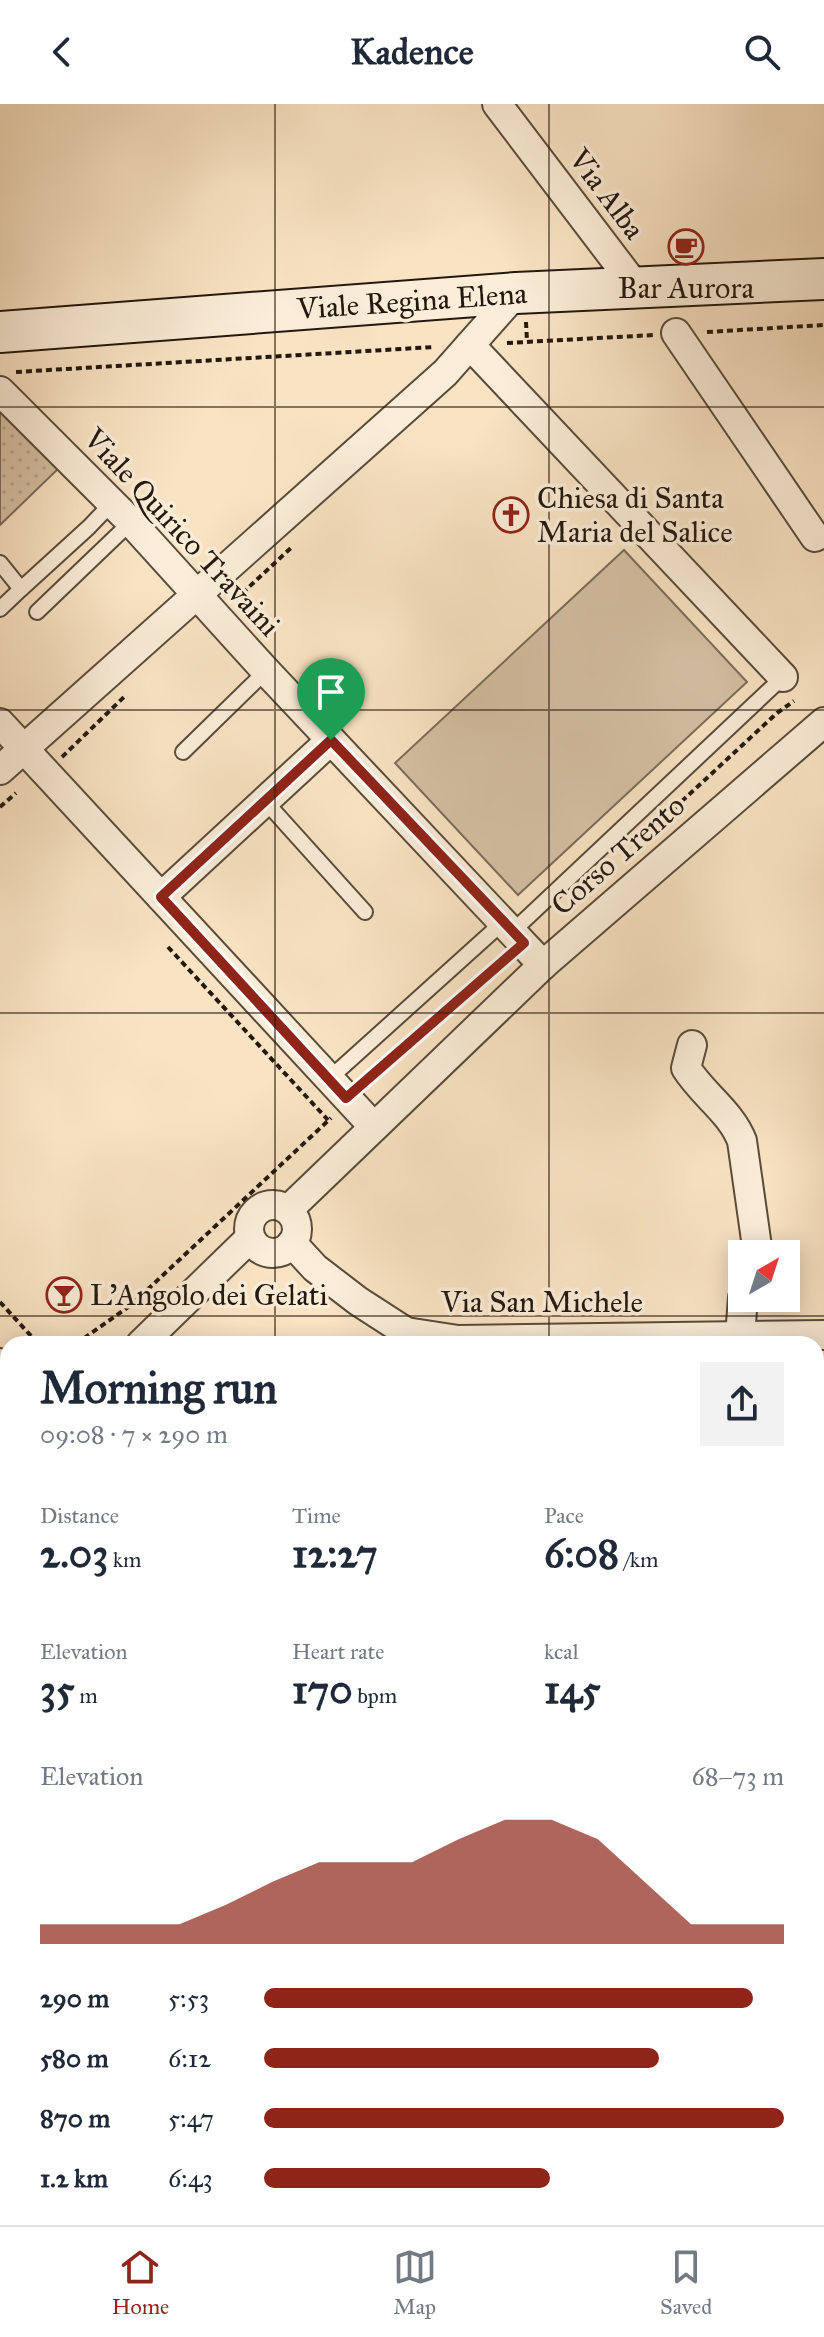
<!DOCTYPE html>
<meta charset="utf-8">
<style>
:root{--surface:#fff;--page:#f2f2f3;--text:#1f2937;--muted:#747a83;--line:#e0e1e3;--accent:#8f2418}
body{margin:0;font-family:"IM FELL Great Primer",serif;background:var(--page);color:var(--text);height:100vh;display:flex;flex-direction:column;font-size:30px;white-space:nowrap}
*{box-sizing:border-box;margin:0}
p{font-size:26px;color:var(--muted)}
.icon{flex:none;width:44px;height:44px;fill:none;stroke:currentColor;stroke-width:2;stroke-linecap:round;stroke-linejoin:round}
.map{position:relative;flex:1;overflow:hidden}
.sheet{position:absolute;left:0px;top:1232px;width:824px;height:890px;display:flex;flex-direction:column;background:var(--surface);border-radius:24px 24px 0 0;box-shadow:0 4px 20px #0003}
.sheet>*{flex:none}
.needle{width:52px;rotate:39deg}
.buttons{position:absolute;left:728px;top:1136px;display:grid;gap:16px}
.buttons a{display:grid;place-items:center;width:72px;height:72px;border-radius:0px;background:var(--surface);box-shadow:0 4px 20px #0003;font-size:40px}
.pin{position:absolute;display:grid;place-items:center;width:68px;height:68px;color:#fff;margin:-82px -34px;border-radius:50% 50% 50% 0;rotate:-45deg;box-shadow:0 0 8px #0007}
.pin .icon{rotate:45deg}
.round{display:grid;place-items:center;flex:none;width:84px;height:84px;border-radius:0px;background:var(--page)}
.head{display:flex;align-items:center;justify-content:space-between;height:136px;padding:0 40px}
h1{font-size:44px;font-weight:700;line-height:60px}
.stats{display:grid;grid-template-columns:repeat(3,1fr);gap:12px;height:136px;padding:8px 40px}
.stats div{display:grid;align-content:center}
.stats b{font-size:40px;font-weight:700}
.stats small{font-size:22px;font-weight:400}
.stats p{font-size:22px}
.chart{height:224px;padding:16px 40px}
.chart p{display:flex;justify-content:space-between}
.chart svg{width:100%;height:144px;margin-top:8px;fill:var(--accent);opacity:.7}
ul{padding:0 40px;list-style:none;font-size:26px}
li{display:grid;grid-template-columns:128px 96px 1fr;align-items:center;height:60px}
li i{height:20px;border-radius:10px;background:var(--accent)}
header{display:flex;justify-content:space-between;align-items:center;height:104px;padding:0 40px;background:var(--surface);font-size:36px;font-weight:700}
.menu{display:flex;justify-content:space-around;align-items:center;height:112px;border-top:2px solid var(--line);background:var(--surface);font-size:22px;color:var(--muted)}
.menu a{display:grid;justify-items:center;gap:4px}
.menu .current{color:var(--accent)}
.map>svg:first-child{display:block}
</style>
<header><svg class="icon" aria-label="back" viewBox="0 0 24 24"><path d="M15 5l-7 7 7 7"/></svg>Kadence<svg class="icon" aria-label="search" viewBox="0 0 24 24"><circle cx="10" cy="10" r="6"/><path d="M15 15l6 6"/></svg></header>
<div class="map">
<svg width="824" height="2121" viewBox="0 0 824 2121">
<defs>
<pattern id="forest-crowns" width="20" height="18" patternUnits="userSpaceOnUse" patternTransform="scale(2)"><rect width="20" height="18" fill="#d5c0a4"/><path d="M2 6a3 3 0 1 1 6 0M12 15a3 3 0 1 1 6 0" fill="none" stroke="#b7a48c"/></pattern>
<pattern id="park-dots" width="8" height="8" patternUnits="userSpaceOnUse" patternTransform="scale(2)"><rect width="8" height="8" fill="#d5c0a4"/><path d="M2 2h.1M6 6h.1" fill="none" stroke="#b7a48c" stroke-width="1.8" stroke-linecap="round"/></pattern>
</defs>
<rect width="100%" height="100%" fill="#f9e3c3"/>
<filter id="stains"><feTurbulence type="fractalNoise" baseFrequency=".0025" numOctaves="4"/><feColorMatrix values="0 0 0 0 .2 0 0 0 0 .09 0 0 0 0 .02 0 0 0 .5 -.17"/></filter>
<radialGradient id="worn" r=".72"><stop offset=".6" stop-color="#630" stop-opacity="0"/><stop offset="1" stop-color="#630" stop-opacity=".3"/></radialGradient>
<g fill="#d5c0a4" stroke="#7c6c59" stroke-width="2">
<polygon points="624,446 747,578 518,791 395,659"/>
<polygon points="8,1463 8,1561 0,1566 0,1467"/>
</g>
<g fill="url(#forest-crowns)" stroke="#7c6c59" stroke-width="2">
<polygon points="824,1400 824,1709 816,1710 816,1401"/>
<polygon points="8,1868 8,2114 479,2114 484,2121 0,2121 0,1872"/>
</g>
<polygon fill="url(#park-dots)" stroke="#7c6c59" stroke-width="2" points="0,300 61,362 0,421"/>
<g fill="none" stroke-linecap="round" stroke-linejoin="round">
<defs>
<g id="service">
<polyline points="0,459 21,485 89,423 112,399"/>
<polyline points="0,505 21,485"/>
<polyline points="37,508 131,418"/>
<polyline points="183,648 266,567"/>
<polyline points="265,697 365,808"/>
<polyline points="512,828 783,573"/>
<polyline points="329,975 502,819"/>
<polyline points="0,1699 8,1694"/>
<polyline points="183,2121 196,2114"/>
<polyline points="342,2121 345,2114"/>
</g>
<polyline id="pedestrian" points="0,1862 8,1857"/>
<g id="minor">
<polyline points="497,0 636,183"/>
<polyline points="676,229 815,433"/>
<polyline points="470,241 783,573"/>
<polyline points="0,287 131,418 266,567 543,861"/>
<polyline points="0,619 373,1022"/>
<polyline points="0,666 445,269 516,189"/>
<polyline points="161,793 331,636"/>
<path d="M692,941L686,964C703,991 731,1008 742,1037L758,1150"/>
<circle cx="273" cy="1125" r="24"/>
<polyline points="288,1106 543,861 824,618"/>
<polyline points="292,1139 315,1164 358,1197 406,1228 458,1236 824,1231"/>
<polyline points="740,1232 743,1194"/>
<polyline points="141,1240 250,1134"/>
<polyline points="0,1259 8,1265"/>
<polyline points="0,1345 8,1337"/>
<polyline points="816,1388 824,1387"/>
</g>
<polyline id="secondary" points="0,228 516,189 824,175"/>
</defs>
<use href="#service" stroke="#594b3b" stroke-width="18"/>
<use href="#pedestrian" stroke="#594b3b" stroke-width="24"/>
<use href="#minor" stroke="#594b3b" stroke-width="32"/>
<use href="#secondary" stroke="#24180e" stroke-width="44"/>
<g stroke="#24180e" stroke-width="4" stroke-dasharray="6 4" stroke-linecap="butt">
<polyline points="526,218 527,237"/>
<polyline points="707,228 824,221"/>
<polyline points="507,239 654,231"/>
<polyline points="16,268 434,243"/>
<polyline points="235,496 293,442"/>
<polyline points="62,653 125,592"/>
<polyline points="0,703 16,689"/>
<polyline points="667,711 777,609 794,597"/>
<polyline points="168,843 328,1016"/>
<polyline points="365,979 506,855"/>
<polyline points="0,1198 32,1233 46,1240"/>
<polyline points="76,1240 131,1201 331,1014"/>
<polyline points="816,1647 824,1647"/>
</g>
<use href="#service" stroke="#fbedd8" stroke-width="14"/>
<use href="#pedestrian" stroke="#fbedd8" stroke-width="20"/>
<use href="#minor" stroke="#fbedd8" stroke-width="28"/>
<use href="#secondary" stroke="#fbedd8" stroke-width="40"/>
</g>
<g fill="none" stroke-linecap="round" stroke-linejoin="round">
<defs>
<polygon id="route" points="331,636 524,839 346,994 161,793"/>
</defs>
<use href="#route" stroke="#fff" stroke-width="16"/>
<use href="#route" stroke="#8f2418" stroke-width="10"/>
</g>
<path fill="none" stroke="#24180e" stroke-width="2" stroke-opacity="0.55" d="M275,0V1240M549,0V1240M0,303H824M0,606H824M0,909H824M0,1212H824M0,1515H8M816,1515H824M0,1818H8M816,1818H824M275,2114V2121M549,2114V2121"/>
<defs>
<symbol id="cafe-ring" viewBox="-11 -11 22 22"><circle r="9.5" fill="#fbedd8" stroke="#8f2418" stroke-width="1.5"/><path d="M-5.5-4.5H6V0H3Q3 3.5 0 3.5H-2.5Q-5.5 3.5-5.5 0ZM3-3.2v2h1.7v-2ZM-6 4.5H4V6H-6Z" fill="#8f2418"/></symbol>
<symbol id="church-ring" viewBox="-11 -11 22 22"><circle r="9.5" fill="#fbedd8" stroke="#8f2418" stroke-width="1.5"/><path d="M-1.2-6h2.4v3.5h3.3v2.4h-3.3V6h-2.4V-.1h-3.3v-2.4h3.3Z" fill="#8f2418"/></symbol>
<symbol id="bar-ring" viewBox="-11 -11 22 22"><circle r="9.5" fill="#fbedd8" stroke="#8f2418" stroke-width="1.5"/><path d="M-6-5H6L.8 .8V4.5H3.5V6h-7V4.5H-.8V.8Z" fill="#8f2418"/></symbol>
</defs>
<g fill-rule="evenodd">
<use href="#cafe-ring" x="666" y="123" width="40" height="40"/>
<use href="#church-ring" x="491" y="391" width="40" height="40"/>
<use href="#bar-ring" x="44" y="1171" width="40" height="40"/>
</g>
<g text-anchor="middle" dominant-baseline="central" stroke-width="7" stroke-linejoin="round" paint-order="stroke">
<g font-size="30" fill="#24180e" stroke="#fbedd8">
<text transform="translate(607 90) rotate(53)">Via Alba</text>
<text transform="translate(412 197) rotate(-4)">Viale Regina Elena</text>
<text transform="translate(182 428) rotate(47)">Viale Quirico Travaini</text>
<text transform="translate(618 751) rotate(-41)">Corso Trento</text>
<text x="542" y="1198">Via San Michele</text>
</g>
<g font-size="30" fill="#24180e" stroke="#fbedd8" text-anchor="start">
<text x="686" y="184" text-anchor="middle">Bar Aurora</text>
<text x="537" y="394">Chiesa di Santa<tspan x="537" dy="34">Maria del Salice</tspan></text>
<text x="90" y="1191">L'Angolo dei Gelati</text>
</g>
</g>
<rect width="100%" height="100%" filter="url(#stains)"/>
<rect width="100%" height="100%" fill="url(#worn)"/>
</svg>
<div class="buttons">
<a><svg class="needle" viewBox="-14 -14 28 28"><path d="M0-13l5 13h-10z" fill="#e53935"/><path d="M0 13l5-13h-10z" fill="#747a83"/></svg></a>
</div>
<div class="pin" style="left:331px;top:636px;background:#1e9e55"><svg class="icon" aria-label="arrive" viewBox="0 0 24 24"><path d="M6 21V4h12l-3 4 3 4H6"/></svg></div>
<section class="sheet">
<div class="head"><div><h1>Morning run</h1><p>09:08 · 7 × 290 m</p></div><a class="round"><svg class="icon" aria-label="share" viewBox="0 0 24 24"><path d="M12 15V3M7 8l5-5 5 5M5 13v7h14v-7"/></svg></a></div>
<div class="stats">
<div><p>Distance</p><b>2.03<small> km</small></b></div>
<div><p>Time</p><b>12:27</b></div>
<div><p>Pace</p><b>6:08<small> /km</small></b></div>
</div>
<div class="stats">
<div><p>Elevation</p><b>35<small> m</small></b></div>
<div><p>Heart rate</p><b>170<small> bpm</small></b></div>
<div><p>kcal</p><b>145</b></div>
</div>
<div class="chart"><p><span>Elevation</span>68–73 m</p>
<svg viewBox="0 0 160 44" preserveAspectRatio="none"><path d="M0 44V38L10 38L20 38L30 38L40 32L50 25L60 19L70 19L80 19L90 12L100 6L110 6L120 12L130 25L140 38L150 38L160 38V44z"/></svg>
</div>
<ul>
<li><b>290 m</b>5:53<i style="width:94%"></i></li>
<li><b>580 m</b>6:12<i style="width:76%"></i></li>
<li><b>870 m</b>5:47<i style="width:100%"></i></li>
<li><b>1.2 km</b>6:43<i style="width:55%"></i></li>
</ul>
</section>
</div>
<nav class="menu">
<a class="current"><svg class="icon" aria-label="home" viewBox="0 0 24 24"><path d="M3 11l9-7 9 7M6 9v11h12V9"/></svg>Home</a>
<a><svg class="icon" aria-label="map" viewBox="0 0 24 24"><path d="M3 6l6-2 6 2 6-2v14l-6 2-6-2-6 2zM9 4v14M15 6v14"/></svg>Map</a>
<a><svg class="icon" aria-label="saved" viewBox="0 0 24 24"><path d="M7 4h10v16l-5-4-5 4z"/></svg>Saved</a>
</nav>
